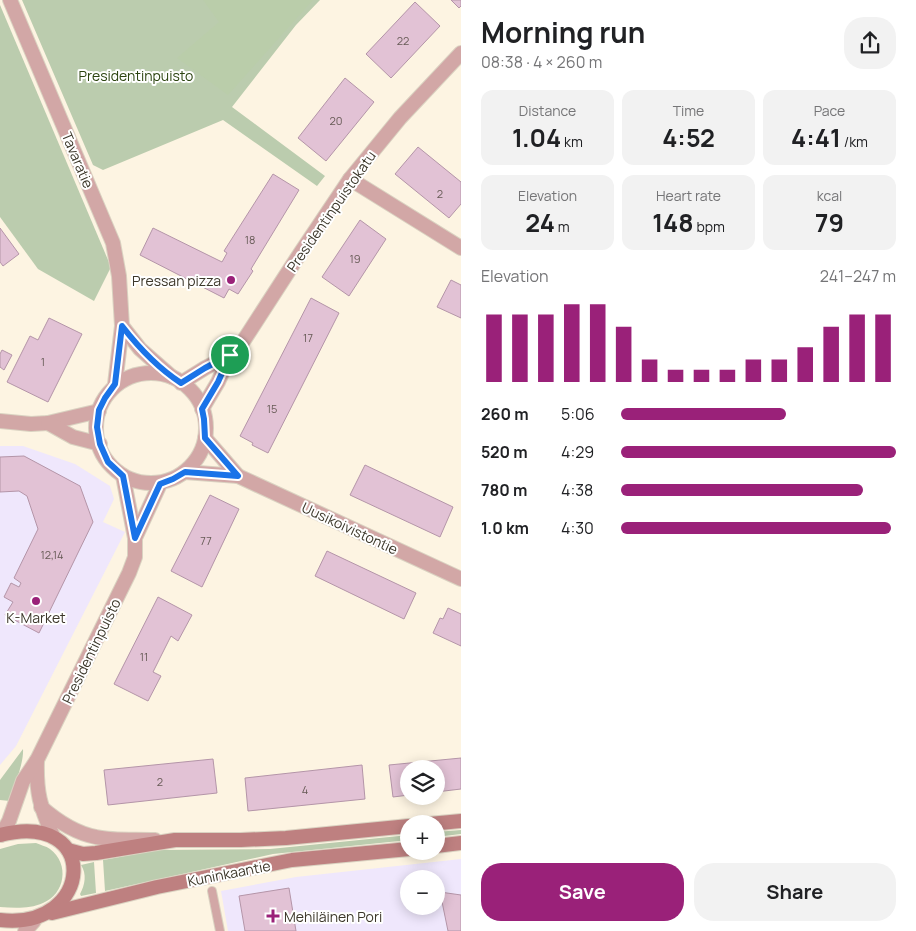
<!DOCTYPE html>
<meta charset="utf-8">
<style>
:root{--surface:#fff;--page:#f2f2f2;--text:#202124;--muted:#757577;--accent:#9a2179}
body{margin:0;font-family:Manrope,sans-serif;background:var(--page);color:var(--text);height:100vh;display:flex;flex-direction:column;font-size:19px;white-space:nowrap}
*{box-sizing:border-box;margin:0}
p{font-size:16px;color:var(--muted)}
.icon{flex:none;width:28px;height:28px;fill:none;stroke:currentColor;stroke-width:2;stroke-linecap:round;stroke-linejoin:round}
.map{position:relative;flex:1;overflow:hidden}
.panel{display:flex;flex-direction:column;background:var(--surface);width:455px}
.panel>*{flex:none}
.fabs{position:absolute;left:400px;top:760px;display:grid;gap:10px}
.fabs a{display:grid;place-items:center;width:45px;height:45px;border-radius:50%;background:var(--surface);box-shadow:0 2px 12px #0003;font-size:25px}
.pin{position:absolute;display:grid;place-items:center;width:42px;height:42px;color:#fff;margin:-21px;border:2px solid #fff;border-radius:50%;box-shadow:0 1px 5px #0007}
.round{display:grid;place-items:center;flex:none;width:52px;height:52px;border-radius:20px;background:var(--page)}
.headline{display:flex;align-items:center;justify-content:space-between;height:85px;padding:0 20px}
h1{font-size:28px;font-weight:700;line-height:38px}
.figures{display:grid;grid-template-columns:repeat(3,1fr);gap:8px;height:85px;padding:5px 20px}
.figures div{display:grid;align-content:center;border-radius:12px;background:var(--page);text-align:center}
.figures b{font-size:25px;font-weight:700}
.figures small{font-size:14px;font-weight:400}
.figures p{font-size:14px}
.chart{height:140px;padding:10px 20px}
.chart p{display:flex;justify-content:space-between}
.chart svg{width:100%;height:90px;margin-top:5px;stroke:var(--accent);stroke-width:6}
.primary-button{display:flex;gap:10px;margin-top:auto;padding:10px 20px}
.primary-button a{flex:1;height:58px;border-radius:20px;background:var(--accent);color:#fff;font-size:20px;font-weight:700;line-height:58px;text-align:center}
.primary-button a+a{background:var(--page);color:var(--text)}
ul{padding:0 20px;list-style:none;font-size:16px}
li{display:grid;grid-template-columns:80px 60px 1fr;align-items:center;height:38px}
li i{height:12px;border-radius:6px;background:var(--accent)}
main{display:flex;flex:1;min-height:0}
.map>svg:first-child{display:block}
</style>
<main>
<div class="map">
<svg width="461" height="931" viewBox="0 0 461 931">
<rect width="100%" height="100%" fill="#fdf4e2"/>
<g fill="#efe7fc" fill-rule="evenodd">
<polygon points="0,446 23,446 75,464 110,486 114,499 103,522 125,532 16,746 0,765"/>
<path d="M461,859V931H228L221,891L296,877ZM409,879H436V906H409Z"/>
</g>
<g fill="#bbccae">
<polygon points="22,0 320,0 296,25 232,107 325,176 317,186 223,120 103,170 93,165"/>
<polygon points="0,5 111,267 94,301 38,269 0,217"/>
<path d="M23,749C24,763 14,786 10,801L0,800V780Z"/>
<polygon points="461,830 461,834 436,837 436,832"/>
<polygon points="409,835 409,840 273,854 105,891 103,860 158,850 270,849"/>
<path d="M36,843C40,845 46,846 50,849C70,864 65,894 43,903C30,909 14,908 0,907V849L18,844Z"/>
<path d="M94,862L96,893L81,896L80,894C85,885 87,874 81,865Z"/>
</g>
<polygon fill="#bacdaa" points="203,0 313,0 228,95 177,58 219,22"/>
<g fill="#e2c2d5" stroke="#b495a8">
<polygon points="451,0 461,0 461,6 459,8"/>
<polygon points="415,2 440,26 391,78 366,54"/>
<polygon points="345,78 374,102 326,161 298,138"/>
<polygon points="418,147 461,182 461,204 449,218 395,174"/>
<polygon points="273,174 299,190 251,269 253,271 238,294 229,289 224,298 140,255 153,228 222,262 227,253 224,251"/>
<polygon points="360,220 386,239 349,296 322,277"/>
<polygon points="0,228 19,254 3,266 0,262"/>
<polygon points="451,280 461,285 461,318 437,307"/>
<polygon points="311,298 339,313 268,453 252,445 253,443 240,436"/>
<polygon points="49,318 82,334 48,402 7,382 30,336 38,340"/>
<polygon points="2,350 12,355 4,370 0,367 0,354"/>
<polygon points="24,456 80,486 93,522 39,633 5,615 13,602 4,597 11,583 19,587 21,583 14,578 38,529 27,496 19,491 0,492 0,457"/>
<polygon points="365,465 453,507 440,537 350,495"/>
<polygon points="210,495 239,509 202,587 171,571"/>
<polygon points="327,551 416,593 404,619 315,576"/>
<polygon points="158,597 192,615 178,641 171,636 153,672 161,676 148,701 114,684"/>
<polygon points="448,608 461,614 461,646 433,633 440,618 443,619"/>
<polygon points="461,758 461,789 436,792 436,769 409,769 409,795 393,797 389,765"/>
<polygon points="213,759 217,793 108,805 104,770"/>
<polygon points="362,765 365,799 248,811 245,778"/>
<polygon points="289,888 296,931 245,931 239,896"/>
<polygon points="440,892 461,895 461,931 448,931"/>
</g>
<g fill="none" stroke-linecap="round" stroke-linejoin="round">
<defs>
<polyline id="service" points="212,891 220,931"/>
<g id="minor">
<polyline points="10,0 113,243 119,276 122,326 115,384"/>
<polyline points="350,179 461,248"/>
<polyline points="122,326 140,349 172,377"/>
<polyline points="0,421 31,424 48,423 99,411"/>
<polyline points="48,423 73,437 100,444"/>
<polyline points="205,438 238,476"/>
<polyline points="185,472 238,476 461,579"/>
</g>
<g id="tertiary">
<circle cx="151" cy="428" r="55"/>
<polyline points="181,383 205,368 230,355 244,340 301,252 350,179 400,118 461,53"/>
<polyline points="202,409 218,382 230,355"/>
<polyline points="135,538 160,484"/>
<path d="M37,760C36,793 40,806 53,836"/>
<path d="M41,807C57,821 75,833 96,837C114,841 136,839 155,840"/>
<polyline points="1,835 9,821 23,781 37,760 129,573 135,557 135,538 123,476"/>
<polyline points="25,931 34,921"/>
</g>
<g id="secondary">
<polyline points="429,824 461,821"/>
<path d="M0,835C102,809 94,931 0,920"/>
<polyline points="436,846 461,843"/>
<polyline points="68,850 83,854 96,853 175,840 241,840 286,838 409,826"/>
<polyline points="52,913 157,887 292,860 409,849"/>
</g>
</defs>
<use href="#service" stroke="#dad2c1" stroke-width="10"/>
<use href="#minor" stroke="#dad2c1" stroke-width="16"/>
<use href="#tertiary" stroke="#dad2c1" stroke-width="16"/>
<use href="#secondary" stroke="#dad2c1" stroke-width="16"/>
<use href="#service" stroke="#d2a7a6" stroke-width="8"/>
<use href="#minor" stroke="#d2a7a6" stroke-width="14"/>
<use href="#tertiary" stroke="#d2a7a6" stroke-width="14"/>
<use href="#secondary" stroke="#be8080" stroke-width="14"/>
</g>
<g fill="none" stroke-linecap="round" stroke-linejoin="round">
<defs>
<path id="route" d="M122,326C139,348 158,368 181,383L205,368L230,355L218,382L202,409L204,419L205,438L238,476L185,472L173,479L160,484L135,538L123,476L108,462L100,444L97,427L99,410L105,398L115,384Z"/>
</defs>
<use href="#route" stroke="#fff" stroke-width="10"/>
<use href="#route" stroke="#1a73e8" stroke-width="6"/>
</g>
<g fill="#9a2179" stroke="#fff" stroke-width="2">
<circle cx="231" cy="280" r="5"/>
<circle cx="36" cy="601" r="5"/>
<path d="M270.5 908.5h5v5h5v5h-5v5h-5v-5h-5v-5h5z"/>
</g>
<g text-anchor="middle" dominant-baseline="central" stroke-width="4" stroke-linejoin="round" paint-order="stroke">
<g font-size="11" fill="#665a55">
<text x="403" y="40">22</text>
<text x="336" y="120">20</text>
<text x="440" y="193">2</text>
<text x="250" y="239">18</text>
<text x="355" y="258">19</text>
<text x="308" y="337">17</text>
<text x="43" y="361">1</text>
<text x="272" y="408">15</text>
<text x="206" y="540">77</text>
<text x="52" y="554">12,14</text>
<text x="144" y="656">11</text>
<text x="160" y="781">2</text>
<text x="305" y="789">4</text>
</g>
<g font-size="14" fill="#2c4410" stroke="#fff">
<text x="136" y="75">Presidentinpuisto</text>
</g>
<g font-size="14" fill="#3c372a" stroke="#fff">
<text transform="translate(78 160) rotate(67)">Tavaratie</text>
<text transform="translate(331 211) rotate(-55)">Presidentinpuistokatu</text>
<text transform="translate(350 528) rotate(25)">Uusikoivistontie</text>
<text transform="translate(91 651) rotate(-64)">Presidentinpuisto</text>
<text transform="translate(229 873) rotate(-11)">Kuninkaantie</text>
</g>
<g font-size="14" fill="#3c372a" stroke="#fff" text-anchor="end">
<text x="221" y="280">Pressan pizza</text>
<text x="36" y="617" text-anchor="middle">K-Market</text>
<text x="284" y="916" text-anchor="start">Mehiläinen Pori</text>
</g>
</g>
</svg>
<div class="fabs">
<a><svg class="icon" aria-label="layers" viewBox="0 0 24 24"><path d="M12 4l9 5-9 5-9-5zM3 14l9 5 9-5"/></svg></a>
<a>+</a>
<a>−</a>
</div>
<div class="pin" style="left:230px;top:355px;background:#1e9e55"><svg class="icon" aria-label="arrive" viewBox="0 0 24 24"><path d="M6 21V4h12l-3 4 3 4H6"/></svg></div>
</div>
<section class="panel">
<div class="headline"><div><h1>Morning run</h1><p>08:38 · 4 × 260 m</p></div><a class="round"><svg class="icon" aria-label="share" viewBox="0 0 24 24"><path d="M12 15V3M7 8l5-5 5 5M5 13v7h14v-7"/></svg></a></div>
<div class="figures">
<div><p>Distance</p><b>1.04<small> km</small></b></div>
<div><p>Time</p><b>4:52</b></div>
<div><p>Pace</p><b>4:41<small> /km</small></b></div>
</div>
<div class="figures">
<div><p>Elevation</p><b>24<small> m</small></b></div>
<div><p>Heart rate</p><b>148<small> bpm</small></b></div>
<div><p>kcal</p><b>79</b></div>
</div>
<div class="chart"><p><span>Elevation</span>241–247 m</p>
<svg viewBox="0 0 160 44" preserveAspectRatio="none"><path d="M5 44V11M15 44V11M25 44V11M35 44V6M45 44V6M55 44V17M65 44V33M75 44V38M85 44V38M95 44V38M105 44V33M115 44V33M125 44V27M135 44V17M145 44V11M155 44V11"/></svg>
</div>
<ul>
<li><b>260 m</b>5:06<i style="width:60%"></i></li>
<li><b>520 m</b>4:29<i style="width:100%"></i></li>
<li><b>780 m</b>4:38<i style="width:88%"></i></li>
<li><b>1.0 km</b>4:30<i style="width:98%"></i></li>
</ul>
<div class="primary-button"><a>Save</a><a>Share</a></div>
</section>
</main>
